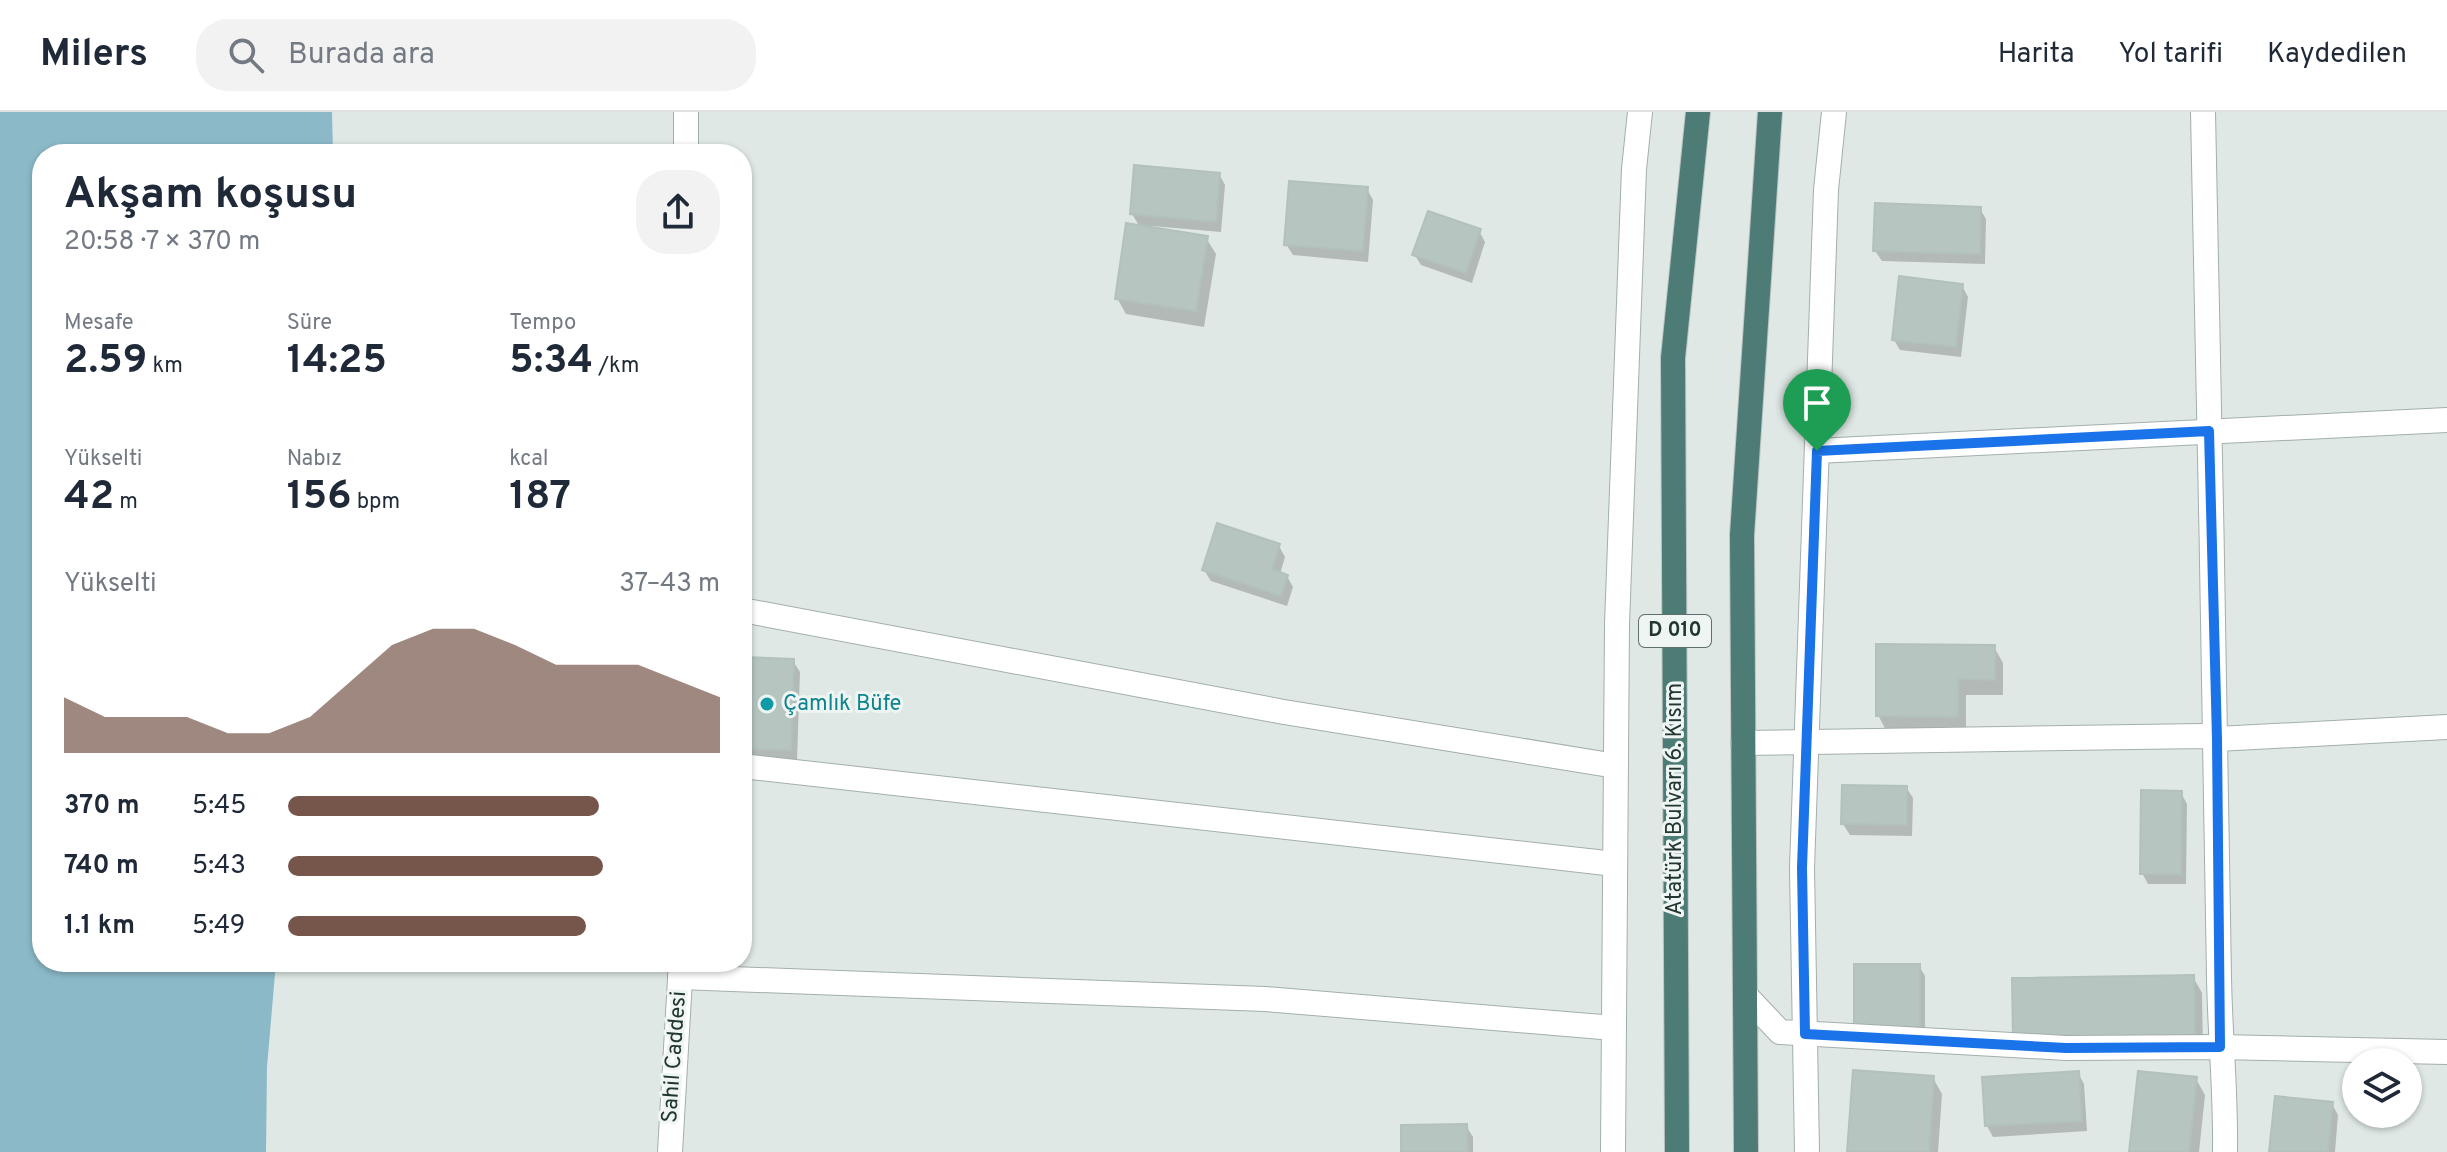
<!DOCTYPE html>
<html lang="tr">
<meta charset="utf-8">
<style>
:root{--surface:#fff;--page:#f2f2f3;--text:#1f2937;--muted:#747a83;--line:#e0e1e3;--accent:#76564b}
body{margin:0;font-family:Overpass,sans-serif;background:var(--page);color:var(--text);height:100vh;display:flex;flex-direction:column;font-size:30px;white-space:nowrap}
*{box-sizing:border-box;margin:0}
p{font-size:26px;color:var(--muted)}
.icon{flex:none;width:44px;height:44px;fill:none;stroke:currentColor;stroke-width:2;stroke-linecap:round;stroke-linejoin:round}
.map{position:relative;flex:1;overflow:hidden}
.drawer{position:absolute;left:32px;top:32px;width:720px;height:828px;display:flex;flex-direction:column;background:var(--surface);border-radius:32px;box-shadow:0 2px 6px #0004}
.drawer>*{flex:none}
.controls{position:absolute;left:2342px;top:936px;display:grid;gap:16px}
.controls a{display:grid;place-items:center;width:80px;height:80px;border-radius:50%;background:var(--surface);box-shadow:0 2px 6px #0004;font-size:40px}
.pin{position:absolute;display:grid;place-items:center;width:68px;height:68px;color:#fff;margin:-82px -34px;border-radius:50% 50% 50% 0;rotate:-45deg;box-shadow:0 0 8px #0007}
.pin .icon{rotate:45deg}
.round{display:grid;place-items:center;flex:none;width:84px;height:84px;border-radius:32px;background:var(--page)}
.summary{display:flex;align-items:center;justify-content:space-between;height:136px;padding:0 32px}
h1{font-size:44px;font-weight:700;line-height:60px}
.figures{display:grid;grid-template-columns:repeat(3,1fr);gap:12px;height:136px;padding:8px 32px}
.figures div{display:grid;align-content:center}
.figures b{font-size:40px;font-weight:700}
.figures small{font-size:22px;font-weight:400}
.figures p{font-size:22px}
.chart{height:224px;padding:16px 32px}
.chart p{display:flex;justify-content:space-between}
.chart svg{width:100%;height:144px;margin-top:8px;fill:var(--accent);opacity:.7}
ul{padding:0 32px;list-style:none;font-size:26px}
li{display:grid;grid-template-columns:128px 96px 1fr;align-items:center;height:60px}
li i{height:20px;border-radius:10px;background:var(--accent)}
header{display:flex;align-items:center;gap:48px;box-sizing:border-box;height:112px;padding:0 40px;background:var(--surface);border-bottom:2px solid var(--line)}
header strong{font-size:38px}
nav{display:flex;gap:44px;margin-inline-start:auto;font-size:28px}
.search{width:560px;height:72px;background:var(--page);display:flex;align-items:center;gap:20px;box-sizing:border-box;padding:0 28px;border-radius:32px;color:var(--muted);font-size:30px}
.map>svg:first-child{display:block}
</style>
<header>
<strong>Milers</strong>
<div class="search"><svg class="icon" aria-label="search" viewBox="0 0 24 24"><circle cx="10" cy="10" r="6"/><path d="M15 15l6 6"/></svg>Burada ara</div>
<nav><a>Harita</a><a>Yol tarifi</a><a>Kaydedilen</a></nav>
</header>
<div class="map">
<svg width="2447" height="1040" viewBox="0 0 2447 1040">
<rect width="100%" height="100%" fill="#dfe8e5"/>
<polygon fill="#8cb9c8" points="0,0 332,0 333,42 42,42 42,850 276,850 267,955 266,1040 0,1040"/>
<g fill="#0003">
<polygon points="1219,62 1225,73 1221,120 1152,114 1152,117 1206,126 1216,142 1204,215 1126,202 1117,186 1140,115 1132,102"/>
<polygon points="1367,77 1373,88 1368,150 1293,143 1286,132"/>
<polygon points="1980,97 1986,107 1985,152 1882,149 1875,139"/>
<polygon points="1479,119 1485,130 1472,171 1421,153 1414,142"/>
<polygon points="1962,174 1968,185 1961,245 1900,238 1894,228"/>
<polygon points="1279,434 1285,445 1280,462 1287,464 1293,475 1287,494 1211,469 1204,458"/>
<polygon points="1994,535 2003,551 2003,583 1966,583 1966,620 1887,620 1878,603"/>
<polygon points="742,547 793,549 800,560 797,648 742,645"/>
<polygon points="1906,675 1913,686 1912,724 1850,723 1843,712"/>
<polygon points="2181,681 2187,692 2186,772 2148,772 2142,761"/>
<polygon points="1919,854 1925,864 1925,926 1856,915"/>
<polygon points="2193,865 2202,881 2203,939 2015,926"/>
<polygon points="2078,961 2084,972 2087,1019 1993,1025 1987,1014"/>
<polygon points="1933,966 1942,982 1938,1040 1849,1040"/>
<polygon points="2196,967 2205,983 2199,1040 2131,1040"/>
<polygon points="2332,992 2338,1003 2335,1040 2271,1040"/>
<polygon points="1466,1014 1473,1025 1473,1040 1403,1040"/>
</g>
<g fill="#b7c5c1" stroke="#b2c1bc" stroke-width="2">
<polygon points="1134,53 1220,61 1216,110 1130,102"/>
<polygon points="1289,69 1368,75 1363,139 1284,133"/>
<polygon points="1875,91 1981,95 1980,142 1873,139"/>
<polygon points="1428,99 1481,117 1466,161 1412,143"/>
<polygon points="1126,111 1208,124 1196,199 1115,187"/>
<polygon points="1899,164 1963,172 1956,235 1892,228"/>
<polygon points="1217,411 1280,432 1272,457 1288,463 1281,484 1202,458"/>
<polygon points="1876,532 1995,533 1995,568 1958,567 1958,605 1876,604"/>
<polygon points="742,545 794,547 791,638 742,637"/>
<polygon points="1842,673 1907,674 1907,713 1841,712"/>
<polygon points="2141,678 2182,679 2181,762 2140,762"/>
<rect x="1854" y="852" width="66" height="63"/>
<polygon points="2194,863 2195,923 2013,926 2012,866"/>
<polygon points="1853,958 1934,964 1929,1040 1847,1040"/>
<polygon points="2079,959 2082,1009 1985,1014 1982,965"/>
<polygon points="2138,959 2197,965 2189,1040 2129,1040"/>
<polygon points="2275,984 2333,990 2328,1040 2269,1040"/>
<polygon points="1467,1012 1468,1040 1401,1040 1401,1013"/>
</g>
<g fill="none" stroke-linecap="round" stroke-linejoin="round">
<defs>
<g id="minor">
<path d="M2203,0C2208,288 2216,577 2219,865C2220,924 2226,981 2225,1040"/>
<polyline points="1817,339 2447,308"/>
<polyline points="742,498 1284,600 1616,654"/>
<polyline points="1743,631 2203,624 2217,627 2447,615"/>
<polyline points="742,654 1615,752"/>
<polyline points="680,865 1265,887 1614,916"/>
<polyline points="1745,883 1780,920 2066,936 2220,935 2447,940"/>
</g>
<g id="tertiary">
<polyline points="686,42 686,0"/>
<polyline points="670,1040 681,850"/>
<polyline points="1613,1040 1617,512 1634,57 1640,0"/>
<polyline points="1807,1040 1802,756 1826,78 1834,0"/>
</g>
<g id="trunk">
<polyline points="1677,1040 1673,246 1698,0"/>
<polyline points="1746,1040 1742,423 1770,0"/>
</g>
</defs>
<use href="#minor" stroke="#a3afac" stroke-width="26"/>
<use href="#tertiary" stroke="#a3afac" stroke-width="26"/>
<use href="#trunk" stroke="#bdc3c2" stroke-width="26"/>
<use href="#minor" stroke="#fff" stroke-width="24"/>
<use href="#tertiary" stroke="#fff" stroke-width="24"/>
<use href="#trunk" stroke="#4c7c75" stroke-width="24"/>
</g>
<g fill="none" stroke-linecap="round" stroke-linejoin="round">
<defs>
<polygon id="route" points="2209,319 2217,627 2220,935 2066,936 1805,922 1802,756 1817,339"/>
</defs>
<use href="#route" stroke="#fff" stroke-width="16"/>
<use href="#route" stroke="#1a73e8" stroke-width="10"/>
</g>
<circle fill="#0f9aa8" stroke="#eef5f2" stroke-width="3" cx="767" cy="592" r="8"/>
<g text-anchor="middle" dominant-baseline="central" stroke-width="6" stroke-linejoin="round" paint-order="stroke">
<rect fill="#eef5f2" stroke="#5f6f6c" stroke-width="2" x="1639" y="503" width="72" height="32" rx="6"/>
<g font-size="20" font-weight="bold" fill="#223632">
<text x="1675" y="519">D 010</text>
</g>
<g font-size="22" fill="#0d838f" stroke="#eef5f2" text-anchor="start">
<text x="783" y="592">Çamlık Büfe</text>
</g>
<g font-size="22" fill="#223632" stroke="#eef5f2">
<text transform="translate(1675 687) rotate(-90)">Atatürk Bulvarı 6. Kısım</text>
<text transform="translate(675 945) rotate(-86)">Sahil Caddesi</text>
</g>
</g>
</svg>
<div class="controls">
<a><svg class="icon" aria-label="layers" viewBox="0 0 24 24"><path d="M12 4l9 5-9 5-9-5zM3 14l9 5 9-5"/></svg></a>
</div>
<div class="pin" style="left:1817px;top:339px;background:#1e9e55"><svg class="icon" aria-label="arrive" viewBox="0 0 24 24"><path d="M6 21V4h12l-3 4 3 4H6"/></svg></div>
<section class="drawer">
<div class="summary"><div><h1>Akşam koşusu</h1><p>20:58 · 7 × 370 m</p></div><a class="round"><svg class="icon" aria-label="share" viewBox="0 0 24 24"><path d="M12 15V3M7 8l5-5 5 5M5 13v7h14v-7"/></svg></a></div>
<div class="figures">
<div><p>Mesafe</p><b>2.59<small> km</small></b></div>
<div><p>Süre</p><b>14:25</b></div>
<div><p>Tempo</p><b>5:34<small> /km</small></b></div>
</div>
<div class="figures">
<div><p>Yükselti</p><b>42<small> m</small></b></div>
<div><p>Nabız</p><b>156<small> bpm</small></b></div>
<div><p>kcal</p><b>187</b></div>
</div>
<div class="chart"><p><span>Yükselti</span>37–43 m</p>
<svg viewBox="0 0 160 44" preserveAspectRatio="none"><path d="M0 44V27L10 33L20 33L30 33L40 38L50 38L60 33L70 22L80 11L90 6L100 6L110 11L120 17L130 17L140 17L150 22L160 27V44z"/></svg>
</div>
<ul>
<li><b>370 m</b>5:45<i style="width:72%"></i></li>
<li><b>740 m</b>5:43<i style="width:73%"></i></li>
<li><b>1.1 km</b>5:49<i style="width:69%"></i></li>
</ul>
</section>
</div>
